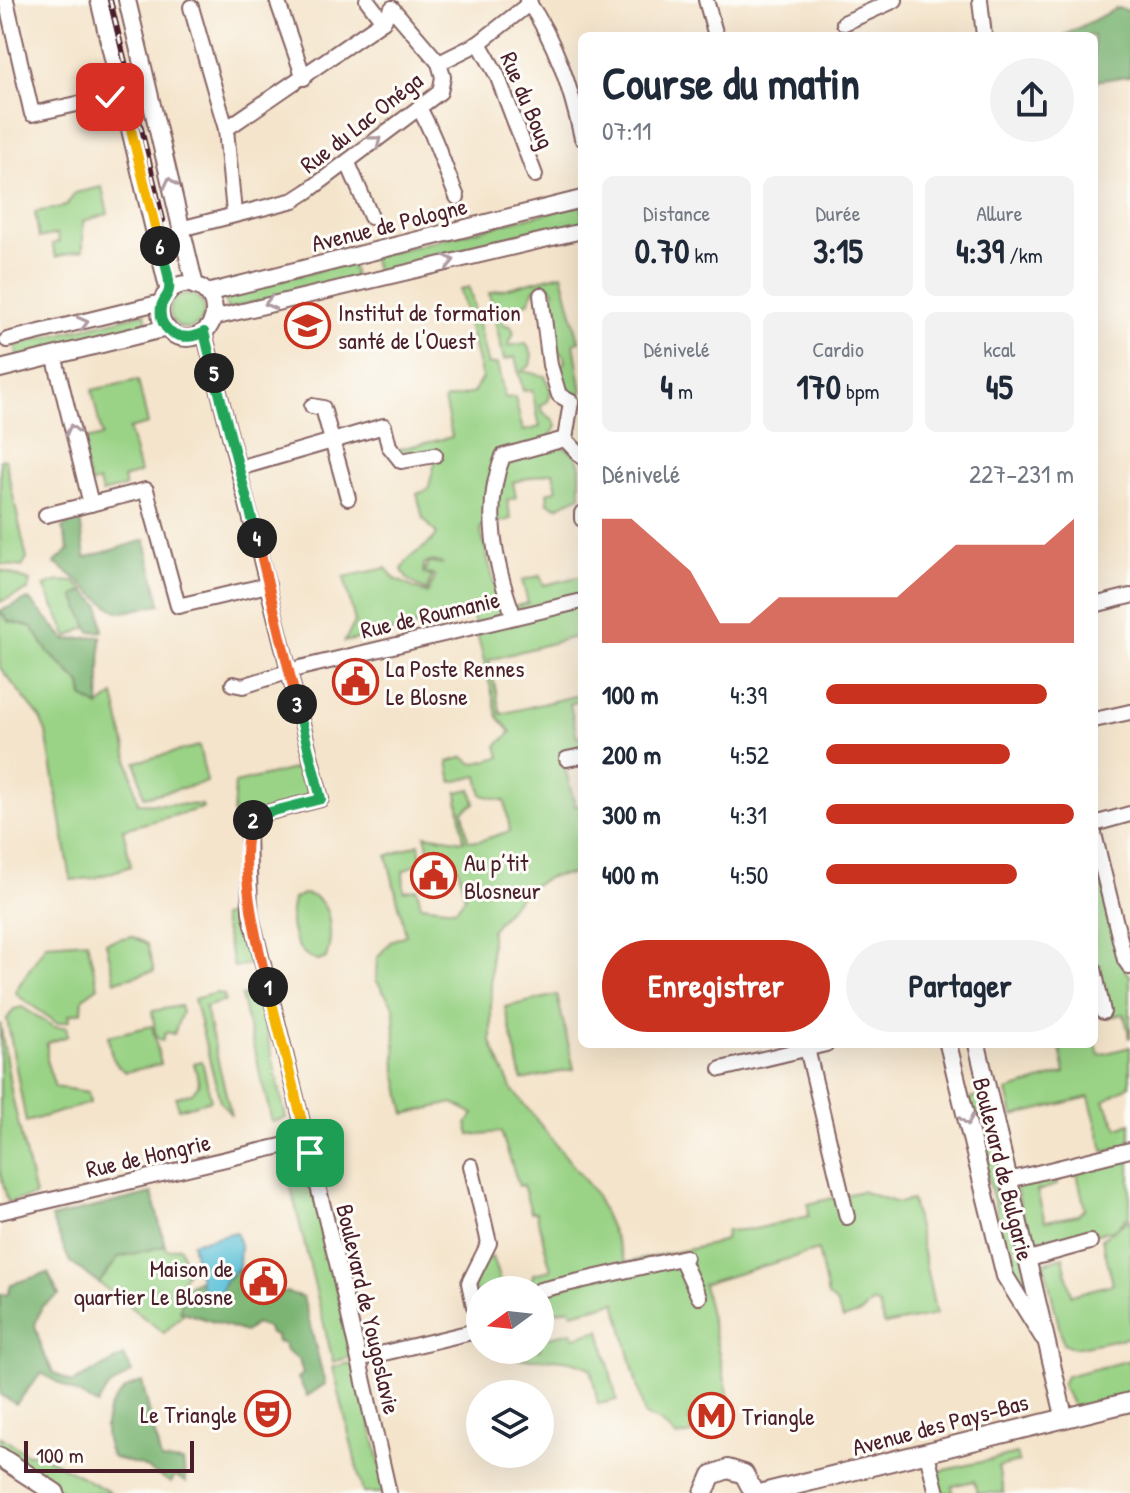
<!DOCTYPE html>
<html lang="fr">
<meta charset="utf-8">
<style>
:root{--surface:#fff;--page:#f2f2f3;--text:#1f2937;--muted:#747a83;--accent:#c8321e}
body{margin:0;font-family:"Patrick Hand",sans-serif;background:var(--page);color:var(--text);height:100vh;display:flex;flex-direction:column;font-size:30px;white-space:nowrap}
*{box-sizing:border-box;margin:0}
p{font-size:26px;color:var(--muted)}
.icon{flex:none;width:44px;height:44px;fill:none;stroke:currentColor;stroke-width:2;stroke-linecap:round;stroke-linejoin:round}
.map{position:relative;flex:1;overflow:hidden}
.details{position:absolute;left:578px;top:32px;width:520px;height:1016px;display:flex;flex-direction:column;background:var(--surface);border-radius:12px;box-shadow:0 8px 32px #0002}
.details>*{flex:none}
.needle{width:52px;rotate:255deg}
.buttons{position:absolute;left:466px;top:1276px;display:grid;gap:16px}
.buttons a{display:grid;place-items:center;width:88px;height:88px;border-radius:50%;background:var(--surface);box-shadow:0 8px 32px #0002;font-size:40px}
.scale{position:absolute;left:24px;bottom:20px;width:170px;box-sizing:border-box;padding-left:8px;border:4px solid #4a1f2b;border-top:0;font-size:22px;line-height:28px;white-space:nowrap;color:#4a1f2b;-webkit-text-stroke:6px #fdfcf7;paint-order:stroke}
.pin{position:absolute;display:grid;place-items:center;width:68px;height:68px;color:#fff;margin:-34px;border-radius:16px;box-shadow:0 4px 12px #0006}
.km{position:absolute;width:40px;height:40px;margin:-20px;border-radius:50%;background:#222;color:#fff;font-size:22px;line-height:40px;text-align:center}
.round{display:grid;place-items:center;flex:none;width:84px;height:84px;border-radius:42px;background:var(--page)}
.head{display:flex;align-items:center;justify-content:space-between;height:136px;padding:0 24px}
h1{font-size:44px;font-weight:700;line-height:60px}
.stats{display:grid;grid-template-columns:repeat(3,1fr);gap:12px;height:136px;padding:8px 24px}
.stats div{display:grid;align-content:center;border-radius:12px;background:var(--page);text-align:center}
.stats b{font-size:34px;font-weight:700}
.stats small{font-size:22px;font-weight:400}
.stats p{font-size:22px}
.chart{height:224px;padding:16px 24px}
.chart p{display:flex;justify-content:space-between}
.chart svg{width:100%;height:144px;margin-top:8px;fill:var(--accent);opacity:.7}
.primary-button{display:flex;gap:16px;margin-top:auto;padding:16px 24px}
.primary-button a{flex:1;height:92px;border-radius:48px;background:var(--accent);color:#fff;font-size:32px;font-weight:700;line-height:92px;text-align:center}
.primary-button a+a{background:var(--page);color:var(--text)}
ul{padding:0 24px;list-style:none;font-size:26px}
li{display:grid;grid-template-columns:128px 96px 1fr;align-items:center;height:60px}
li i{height:20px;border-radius:10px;background:var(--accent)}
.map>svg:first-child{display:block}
</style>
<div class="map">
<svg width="1130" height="1493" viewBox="0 0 1130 1493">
<rect width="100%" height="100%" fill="#fdfcf7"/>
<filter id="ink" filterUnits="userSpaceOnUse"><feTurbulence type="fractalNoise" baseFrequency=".0125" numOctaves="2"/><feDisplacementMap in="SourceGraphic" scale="16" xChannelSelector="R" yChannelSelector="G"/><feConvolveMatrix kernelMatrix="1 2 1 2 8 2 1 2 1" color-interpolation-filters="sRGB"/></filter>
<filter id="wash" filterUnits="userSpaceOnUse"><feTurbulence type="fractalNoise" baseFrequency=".006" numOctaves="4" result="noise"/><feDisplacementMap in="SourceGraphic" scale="32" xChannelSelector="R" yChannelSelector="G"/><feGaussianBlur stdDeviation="1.8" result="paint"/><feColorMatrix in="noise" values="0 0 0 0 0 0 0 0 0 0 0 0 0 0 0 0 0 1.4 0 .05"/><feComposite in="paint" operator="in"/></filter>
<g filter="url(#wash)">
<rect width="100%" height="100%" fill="#f4e4cb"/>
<g fill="#9ad386" stroke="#727958" stroke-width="2">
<polygon points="102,187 108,214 83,221 83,250 56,257 52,244 59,242 57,234 39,238 35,212 66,206 75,193"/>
<polygon points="582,204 582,224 377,273 372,257"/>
<polygon points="351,262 355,278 227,309 224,295"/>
<path d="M562,274L579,341L574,343L582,393L575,395L563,388L558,370L565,361L563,354L555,351L554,345L559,338L551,302L554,291L549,285L541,284L534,289L528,303L516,306L511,314L502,318L504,325L511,326L514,333L508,346L526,343L532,354L530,366L522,371L545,376L551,392L548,401L540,406L543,412L554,420L556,427L547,441L573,451L580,465V496L557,507L548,503L547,493L557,489L553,472L513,482L516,498L507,500L511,519L480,528L501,610L528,603L522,580L540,576L544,585L582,576V635L489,660L501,714L582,694V700L570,704L577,737L582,736V751L562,756L575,806L582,805V876C538,867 517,899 491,930V1042L511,1088L595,1193L626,1263C659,1254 693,1251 725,1240L726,1231L755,1229L809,1216L808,1204L861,1191L898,1203L912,1200L936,1315L884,1325L879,1306L873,1302L861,1313L843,1319L836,1303L828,1296L818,1250L703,1284L731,1406L689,1417L692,1434L677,1437L660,1422L645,1416L616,1302L572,1313L570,1308L542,1315L540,1290H480V1315L473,1282L480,1262L492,1257L502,1287L532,1280L533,1274L551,1270L536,1212H531L523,1185L519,1186L501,1132L470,1135L467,1124L474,1114L453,1103L405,1114L396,1072L394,1007L376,980L377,958L391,941L406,935L387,856L419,844L421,862L403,871L404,891L417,889L421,905L456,909L465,897L458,867L429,851L425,835L464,841L457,792L471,789L475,803L463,811L468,840L479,841L510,831L505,801L482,795L478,776L452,782L448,762L464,757L473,764L500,757L497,746L511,732L498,717L472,613L344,642L355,622L344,577L386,568L395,579L427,594L436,576L424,573L428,563L443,564L433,561L424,564L423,573L432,577L426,591L407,579L402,570C408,552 428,550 437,534L423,518L417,494L428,490L436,459H404L399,449L452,437L444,400L473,393L482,378L460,290L469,287L488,365L497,364L505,398L515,397L523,431L540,427L532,390L523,391L515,357L504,360L489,293Z"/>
<circle cx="187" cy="311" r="17"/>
<polygon points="145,313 147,325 19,361 15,345"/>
<polygon points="138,380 148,424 129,429 140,473 123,478 125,487 102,493 99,482 90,484 79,442 102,436 92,390"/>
<polygon points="5,459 27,559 22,567 0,564 0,460"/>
<polygon points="0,570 30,581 28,590 0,602"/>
<polygon points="75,582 85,591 74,597 89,626 68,637 44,586 59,581"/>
<polygon points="0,611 8,621 32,627 48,652 81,684 83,698 99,706 114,695 138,803 202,805 203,808 123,829 131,866 95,878 71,880 46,732 39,716 0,668"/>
<polygon points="199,746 207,782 144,797 136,762"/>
<polygon points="306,766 315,792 311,800 248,816 245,825 238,825 233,816 235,783"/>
<polygon points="1094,852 1126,972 1130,975 1130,1039 1124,1014 1109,1017 1108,1012 1101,1009 1094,1013"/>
<path d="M303,894C334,896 333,937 326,958L319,961C292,954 287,923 293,899Z"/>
<polygon points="244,912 256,963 234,967 221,917"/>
<polygon points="131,936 147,944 154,971 115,981 106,942"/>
<polygon points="87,941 98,987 83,998 82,1012 69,1015 70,1021 57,1023 17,995 16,990 46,944"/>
<polygon points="257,992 286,1118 272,1122 241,996"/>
<polygon points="216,993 224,995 225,1001 205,1007 231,1115 220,1101 194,999"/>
<polygon points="557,995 574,1069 522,1080 505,1007"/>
<polygon points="180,1006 182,1012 174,1034 166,1032 162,1041 156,1037 152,1011"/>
<polygon points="22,1007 54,1027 66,1027 68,1036 47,1043 47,1063 55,1087 88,1092 90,1103 26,1122 7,1019 14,1009"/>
<polygon points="0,1023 12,1096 35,1196 8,1202 0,1172"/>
<path d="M152,1026L161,1064L126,1072C112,1065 110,1051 108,1036Z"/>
<polygon points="1094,1037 1099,1055 1130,1047 1130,1085 1104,1101 1118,1128 1130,1123 1130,1145 1104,1152 1089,1097 1013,1116 1007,1091 1065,1073 1059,1044 1094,1044"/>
<polygon points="202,1061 211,1100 178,1109 176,1097 192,1093 199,1084 194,1063"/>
<polygon points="983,1097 1039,1317 1015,1286 969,1102 971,1098"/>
<polygon points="292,1152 305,1160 354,1356 333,1362 283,1154"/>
<polygon points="1130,1152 1130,1215 1115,1229 1032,1253 1015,1184 1054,1173 1057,1185 1037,1191 1045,1221 1078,1215 1085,1209 1076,1169"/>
<polygon points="1130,1219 1130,1337 1074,1348 1063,1343 1044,1263 1063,1257 1071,1295 1113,1284 1102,1239"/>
<polygon points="165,1246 167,1250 180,1247 187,1271 182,1281 186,1294 180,1311 183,1314 164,1333 99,1283 119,1257"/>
<path d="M600,1330L617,1400L598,1404L591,1369C557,1351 532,1365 496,1355L494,1350H540V1333L545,1338L572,1332L574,1337Z"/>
<polygon points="1130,1360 1130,1396 1074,1408 1062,1385 1066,1376"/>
<polygon points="356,1362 387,1493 363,1493 333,1367"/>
<polygon points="0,1436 27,1454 38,1453 111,1493 67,1493 0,1453"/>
<polygon points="1017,1454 1019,1462 998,1467 1004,1493 977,1493 974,1481 952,1486 953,1493 941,1493 936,1472"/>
</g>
<g fill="#7bb573" stroke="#626a4f" stroke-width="2">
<polygon points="1117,8 1130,11 1130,76 1094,81 1094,36 1063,36"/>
<path d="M80,517L85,558L145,540L160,604C148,606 134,611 122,612C109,612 72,572 54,563L69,550L62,528Z"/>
<polygon points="85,591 100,606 103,631 90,632 74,596"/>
<polygon points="29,599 66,640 101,636 99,707 83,697 81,684 48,652 32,627 8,621 0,611"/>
<polygon points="152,1193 165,1246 119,1257 99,1283 70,1262 51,1218"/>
<polygon points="239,1267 238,1277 261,1284 264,1297 287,1292 303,1297 325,1384 307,1396 298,1378 303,1374 299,1360 286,1351 284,1344 277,1342 276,1336 270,1334 268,1328 255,1324 245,1332 180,1311 184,1287 200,1280 201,1286 218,1299 225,1281"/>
<polygon points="48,1273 59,1295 42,1306 35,1325 42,1350 53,1372 72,1383 124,1356 132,1372 106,1390 97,1405 41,1373 16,1404 0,1395 0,1295 8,1294 11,1284"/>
<path d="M142,1382L161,1460L183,1462L186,1482L175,1476L171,1483L140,1465L113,1458C95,1428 108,1391 142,1382Z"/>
</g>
<polygon fill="#59c0d7" stroke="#527081" stroke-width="2" points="236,1232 240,1245 239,1267 225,1281 218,1299 212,1299 201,1286 192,1243"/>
</g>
<g filter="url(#ink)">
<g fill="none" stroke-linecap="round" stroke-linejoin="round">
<defs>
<g id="minor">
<polyline points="6,0 32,114 122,94"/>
<polyline points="277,0 304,78"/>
<polyline points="367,0 383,21"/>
<path d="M527,0C556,42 571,88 582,138"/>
<polyline points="706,0 716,36"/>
<polyline points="980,0 984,36"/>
<polyline points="191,7 226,129"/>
<polyline points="844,23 895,0"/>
<polyline points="479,43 497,75 535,175"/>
<path d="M419,108C436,137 444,167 457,197"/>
<polyline points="348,163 371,217"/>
<polyline points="234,213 226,129 383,21 392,8 439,63"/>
<polyline points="180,229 294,200 308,191 440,92 443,77 439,63 479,43 530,3"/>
<polyline points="541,295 550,365 559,395 571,402"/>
<polyline points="213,318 582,231"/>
<polyline points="204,332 321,799 258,815 248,832 250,912 338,1267 389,1493"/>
<polyline points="7,340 162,302"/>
<polyline points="54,355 91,504"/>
<polyline points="312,406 323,408 348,498"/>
<polyline points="565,439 571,402"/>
<polyline points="565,439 582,457"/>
<polyline points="239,468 384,426 389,446 401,461 435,455"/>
<polyline points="582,513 582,519"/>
<polyline points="46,515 146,490 178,606 268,585"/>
<polyline points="1094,605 1130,596"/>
<path d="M514,617C495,565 482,509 503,456L565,439"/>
<polyline points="233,684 243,686 300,668 582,601"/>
<polyline points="1094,720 1130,712"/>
<polyline points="567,759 582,756"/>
<polyline points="1094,824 1130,814"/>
<polyline points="1094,834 1125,960 1130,967"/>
<polyline points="1094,969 1103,1012"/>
<polyline points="806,1044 847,1217"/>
<polyline points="721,1069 826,1044"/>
<polyline points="471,1166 489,1243 469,1283 474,1306"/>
<polyline points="1009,1180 1130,1150"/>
<polyline points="0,1212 307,1140"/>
<polyline points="681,1258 699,1297"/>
<polyline points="1029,1259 1090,1242"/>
<polyline points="540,1290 685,1257"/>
<polyline points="359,1359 480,1330"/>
<polyline points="927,1454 937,1493"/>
</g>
<g id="tertiary">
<polyline points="99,0 169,292"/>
<polyline points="127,0 195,286"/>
<circle cx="187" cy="311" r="27"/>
<polyline points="207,293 582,199"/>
<polyline points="0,369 167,328"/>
<polyline points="948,1044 1005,1276 1043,1337"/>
<polyline points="977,1044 1064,1416"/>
</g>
<g id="secondary">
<polyline points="0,1457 55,1493"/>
<polyline points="704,1493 712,1475 728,1469 744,1474 754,1493"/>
<polyline points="763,1493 1130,1402"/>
</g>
</defs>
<use href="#minor" stroke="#866463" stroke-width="18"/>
<use href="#tertiary" stroke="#866463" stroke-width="20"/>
<use href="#secondary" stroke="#866463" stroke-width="22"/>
<use href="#minor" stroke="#fff" stroke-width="14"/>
<use href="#tertiary" stroke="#fff" stroke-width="16"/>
<use href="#secondary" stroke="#fff" stroke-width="18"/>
<defs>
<polyline id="rail" points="110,0 163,220"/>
</defs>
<use href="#rail" stroke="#4a1f2b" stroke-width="6"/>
<use href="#rail" stroke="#fdfcf7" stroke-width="3" stroke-dasharray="9" stroke-linecap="butt"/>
</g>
<defs><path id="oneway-chevron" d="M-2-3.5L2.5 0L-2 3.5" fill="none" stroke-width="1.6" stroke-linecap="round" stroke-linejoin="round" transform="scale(2)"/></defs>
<g stroke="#ae9aa0">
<use href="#oneway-chevron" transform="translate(376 141) rotate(-38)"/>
<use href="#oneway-chevron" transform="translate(170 183) rotate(-103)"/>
<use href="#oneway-chevron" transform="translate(449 261) rotate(-13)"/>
<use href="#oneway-chevron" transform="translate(270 303) rotate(166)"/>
<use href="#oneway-chevron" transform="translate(83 323) rotate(-14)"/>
<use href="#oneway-chevron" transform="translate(72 430) rotate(-103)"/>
<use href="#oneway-chevron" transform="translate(967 1120) rotate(77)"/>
</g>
</g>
<g fill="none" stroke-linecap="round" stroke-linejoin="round" filter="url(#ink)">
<defs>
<polyline id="split-1" points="268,987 310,1153"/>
<path id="split-2" d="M253,820C234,853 259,951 268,987"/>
<polyline id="split-3" points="253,820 258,815 321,799 297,704"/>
<polyline id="split-4" points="257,538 297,704"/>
<polyline id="split-5" points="214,373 257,538"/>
<path id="split-6" d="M160,246C163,258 171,278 169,290C168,296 162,301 161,307C157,333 185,344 204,332L214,373"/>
<polyline id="split-7" points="110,97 122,94 160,246"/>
</defs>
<use href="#split-1" stroke="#fff" stroke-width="16"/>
<use href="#split-2" stroke="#fff" stroke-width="16"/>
<use href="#split-3" stroke="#fff" stroke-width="16"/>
<use href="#split-4" stroke="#fff" stroke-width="16"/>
<use href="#split-5" stroke="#fff" stroke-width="16"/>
<use href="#split-6" stroke="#fff" stroke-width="16"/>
<use href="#split-7" stroke="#fff" stroke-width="16"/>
<use href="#split-1" stroke="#f5b400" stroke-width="10"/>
<use href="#split-2" stroke="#f0652b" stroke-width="10"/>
<use href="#split-3" stroke="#22a559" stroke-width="10"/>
<use href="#split-4" stroke="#f0652b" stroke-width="10"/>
<use href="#split-5" stroke="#22a559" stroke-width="10"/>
<use href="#split-6" stroke="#22a559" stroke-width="10"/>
<use href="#split-7" stroke="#f5b400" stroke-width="10"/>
</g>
<defs>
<symbol id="university-ring" viewBox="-11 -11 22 22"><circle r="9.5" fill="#fdfcf7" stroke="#c8321e" stroke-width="1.5"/><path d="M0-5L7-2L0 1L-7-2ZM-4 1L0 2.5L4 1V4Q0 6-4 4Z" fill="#c8321e"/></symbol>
<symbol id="civic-ring" viewBox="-11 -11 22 22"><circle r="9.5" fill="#fdfcf7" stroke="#c8321e" stroke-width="1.5"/><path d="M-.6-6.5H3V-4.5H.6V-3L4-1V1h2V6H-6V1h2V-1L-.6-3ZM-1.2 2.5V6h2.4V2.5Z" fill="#c8321e"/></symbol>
<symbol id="theatre-ring" viewBox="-11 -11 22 22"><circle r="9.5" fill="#fdfcf7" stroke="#c8321e" stroke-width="1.5"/><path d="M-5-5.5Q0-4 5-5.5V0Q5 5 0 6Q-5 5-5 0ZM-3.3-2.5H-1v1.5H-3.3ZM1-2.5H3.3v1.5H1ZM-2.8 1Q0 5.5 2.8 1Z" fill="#c8321e"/></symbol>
<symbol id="metro-ring" viewBox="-11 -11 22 22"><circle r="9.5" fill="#fdfcf7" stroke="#c8321e" stroke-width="1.5"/><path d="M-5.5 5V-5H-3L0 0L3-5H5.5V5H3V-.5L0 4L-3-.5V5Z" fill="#c8321e"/></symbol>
</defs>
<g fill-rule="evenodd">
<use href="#university-ring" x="282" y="300" width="51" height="51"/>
<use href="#civic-ring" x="330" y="656" width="51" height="51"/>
<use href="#civic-ring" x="408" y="850" width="51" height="51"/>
<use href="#civic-ring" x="238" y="1256" width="51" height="51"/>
<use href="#theatre-ring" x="242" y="1388" width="51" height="51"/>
<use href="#metro-ring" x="686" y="1390" width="51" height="51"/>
</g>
<g text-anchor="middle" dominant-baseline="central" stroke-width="6" stroke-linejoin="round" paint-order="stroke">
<g font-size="24" fill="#4a1f2b" stroke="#fdfcf7">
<text transform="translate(528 100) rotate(67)">Rue du Boug</text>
<text transform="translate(361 122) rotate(-38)">Rue du Lac Onéga</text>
<text transform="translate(389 224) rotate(-14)">Avenue de Pologne</text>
<text transform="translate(430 614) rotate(-13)">Rue de Roumanie</text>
<text transform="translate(148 1155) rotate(-13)">Rue de Hongrie</text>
<text transform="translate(1004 1169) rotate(76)">Boulevard de Bulgarie</text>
<text transform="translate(369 1309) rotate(77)">Boulevard de Yougoslavie</text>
<text transform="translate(940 1424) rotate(-15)">Avenue des Pays-Bas</text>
</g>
<g font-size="24" fill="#4a1f2b" stroke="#fdfcf7" text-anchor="start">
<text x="338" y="312">Institut de formation<tspan x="338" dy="28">santé de l'Ouest</tspan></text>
<text x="386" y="668">La Poste Rennes<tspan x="386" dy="28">Le Blosne</tspan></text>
<text x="464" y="862">Au p’tit<tspan x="464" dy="28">Blosneur</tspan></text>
<text x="233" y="1268" text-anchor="end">Maison de<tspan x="233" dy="28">quartier Le Blosne</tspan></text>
<text x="237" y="1414" text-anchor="end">Le Triangle</text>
<text x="742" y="1416">Triangle</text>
</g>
</g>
</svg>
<div class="buttons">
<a><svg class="needle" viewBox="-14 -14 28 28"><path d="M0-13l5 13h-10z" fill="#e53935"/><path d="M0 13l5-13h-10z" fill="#747a83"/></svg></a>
<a><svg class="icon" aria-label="layers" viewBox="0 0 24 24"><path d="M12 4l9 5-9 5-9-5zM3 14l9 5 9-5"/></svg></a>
</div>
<div class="scale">100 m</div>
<div class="pin" style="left:310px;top:1153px;background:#1e9e55"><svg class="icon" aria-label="arrive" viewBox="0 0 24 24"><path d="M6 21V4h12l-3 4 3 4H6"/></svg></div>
<div class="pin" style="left:110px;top:97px;background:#d93025"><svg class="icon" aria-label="check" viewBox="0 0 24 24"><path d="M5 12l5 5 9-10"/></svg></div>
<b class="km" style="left:268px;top:987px">1</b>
<b class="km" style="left:253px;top:820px">2</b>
<b class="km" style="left:297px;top:704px">3</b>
<b class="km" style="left:257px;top:538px">4</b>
<b class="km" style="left:214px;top:373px">5</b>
<b class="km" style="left:160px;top:246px">6</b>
<section class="details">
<div class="head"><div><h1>Course du matin</h1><p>07:11</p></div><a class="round"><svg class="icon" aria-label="share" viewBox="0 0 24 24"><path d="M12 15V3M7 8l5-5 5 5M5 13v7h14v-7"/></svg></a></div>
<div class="stats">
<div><p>Distance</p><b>0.70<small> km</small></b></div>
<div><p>Durée</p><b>3:15</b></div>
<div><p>Allure</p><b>4:39<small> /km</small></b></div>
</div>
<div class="stats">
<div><p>Dénivelé</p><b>4<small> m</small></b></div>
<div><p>Cardio</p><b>170<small> bpm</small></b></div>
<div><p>kcal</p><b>45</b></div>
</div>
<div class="chart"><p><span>Dénivelé</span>227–231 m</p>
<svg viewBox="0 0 160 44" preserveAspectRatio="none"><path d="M0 44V6L10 6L20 14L30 22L40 38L50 38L60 30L70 30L80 30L90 30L100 30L110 22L120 14L130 14L140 14L150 14L160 6V44z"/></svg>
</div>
<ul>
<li><b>100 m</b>4:39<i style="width:89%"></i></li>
<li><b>200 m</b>4:52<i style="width:74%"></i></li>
<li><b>300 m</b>4:31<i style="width:100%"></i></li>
<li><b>400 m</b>4:50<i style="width:77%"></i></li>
</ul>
<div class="primary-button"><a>Enregistrer</a><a>Partager</a></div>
</section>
</div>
